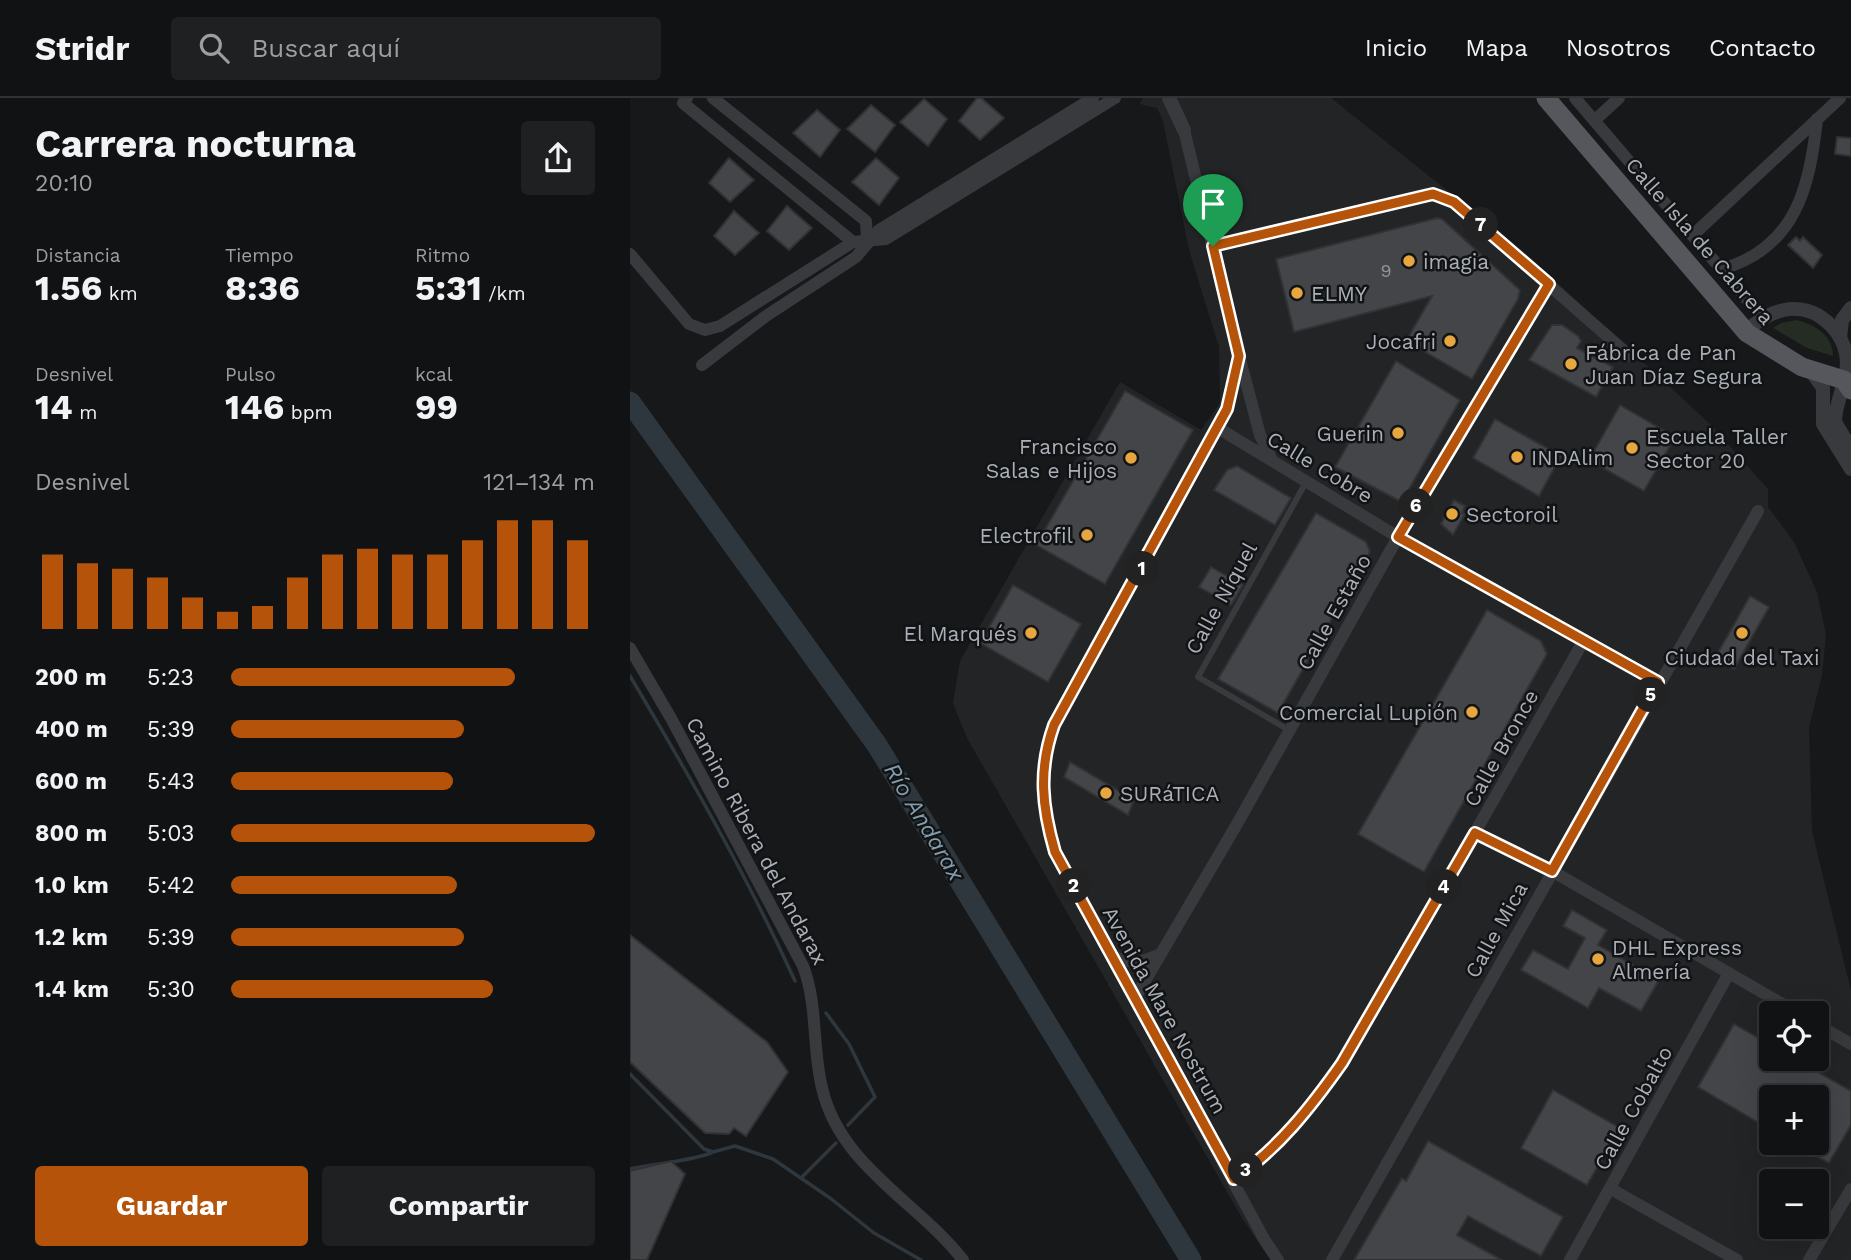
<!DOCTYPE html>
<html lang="es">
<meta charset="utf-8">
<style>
:root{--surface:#111213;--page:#1e2021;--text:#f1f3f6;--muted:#9c9ea0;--line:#303233;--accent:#b45309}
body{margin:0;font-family:"Work Sans",sans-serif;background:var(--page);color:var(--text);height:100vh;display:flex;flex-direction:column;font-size:26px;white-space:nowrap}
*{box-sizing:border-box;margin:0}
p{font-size:23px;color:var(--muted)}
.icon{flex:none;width:38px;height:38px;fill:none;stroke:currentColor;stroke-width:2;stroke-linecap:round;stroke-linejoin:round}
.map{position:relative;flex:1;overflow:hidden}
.panel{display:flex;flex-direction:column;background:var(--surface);width:630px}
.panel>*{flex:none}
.buttons{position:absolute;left:1129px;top:903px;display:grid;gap:14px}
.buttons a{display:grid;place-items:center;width:70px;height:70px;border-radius:7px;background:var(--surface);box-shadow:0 7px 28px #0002,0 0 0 2px var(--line);font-size:35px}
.pin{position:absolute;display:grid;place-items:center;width:60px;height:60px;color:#fff;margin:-72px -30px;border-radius:50% 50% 50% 0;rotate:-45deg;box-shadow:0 0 7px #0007}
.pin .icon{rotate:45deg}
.km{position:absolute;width:35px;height:35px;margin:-18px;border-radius:50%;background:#222;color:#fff;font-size:19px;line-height:35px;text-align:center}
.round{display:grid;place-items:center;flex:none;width:74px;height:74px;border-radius:7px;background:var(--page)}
.summary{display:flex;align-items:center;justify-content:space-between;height:119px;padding:0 35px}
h1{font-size:38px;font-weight:700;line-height:52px}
.figures{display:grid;grid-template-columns:repeat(3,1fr);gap:10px;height:119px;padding:7px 35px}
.figures div{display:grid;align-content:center}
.figures b{font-size:35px;font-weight:700}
.figures small{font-size:19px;font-weight:400}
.figures p{font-size:19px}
.chart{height:196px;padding:14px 35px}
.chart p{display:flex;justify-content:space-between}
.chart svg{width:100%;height:126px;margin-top:7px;stroke:var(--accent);stroke-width:6}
.cta{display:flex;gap:14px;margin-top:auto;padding:14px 35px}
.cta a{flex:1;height:80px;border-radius:7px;background:var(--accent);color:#fff;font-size:28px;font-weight:700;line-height:80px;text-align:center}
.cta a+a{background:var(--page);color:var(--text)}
ul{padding:0 35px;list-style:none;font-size:23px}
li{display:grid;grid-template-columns:112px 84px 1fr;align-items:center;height:52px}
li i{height:18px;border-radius:9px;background:var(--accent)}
header{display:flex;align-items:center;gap:42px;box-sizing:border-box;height:98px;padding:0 35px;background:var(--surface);border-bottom:2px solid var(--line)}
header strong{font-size:33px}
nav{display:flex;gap:38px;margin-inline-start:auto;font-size:24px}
.search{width:490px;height:63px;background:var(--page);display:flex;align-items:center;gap:18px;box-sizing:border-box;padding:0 24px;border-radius:7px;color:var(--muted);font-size:26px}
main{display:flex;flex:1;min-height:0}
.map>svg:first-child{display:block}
</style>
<header>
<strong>Stridr</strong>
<div class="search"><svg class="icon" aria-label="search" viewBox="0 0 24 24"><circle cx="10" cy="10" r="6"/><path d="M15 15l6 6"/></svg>Buscar aquí</div>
<nav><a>Inicio</a><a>Mapa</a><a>Nosotros</a><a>Contacto</a></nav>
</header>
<main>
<section class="panel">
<div class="summary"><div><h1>Carrera nocturna</h1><p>20:10</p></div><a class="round"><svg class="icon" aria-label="share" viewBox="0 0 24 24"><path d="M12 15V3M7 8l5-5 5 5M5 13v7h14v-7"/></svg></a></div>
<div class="figures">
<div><p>Distancia</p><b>1.56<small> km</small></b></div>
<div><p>Tiempo</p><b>8:36</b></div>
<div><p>Ritmo</p><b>5:31<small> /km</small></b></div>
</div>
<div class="figures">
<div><p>Desnivel</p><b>14<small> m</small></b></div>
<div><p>Pulso</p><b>146<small> bpm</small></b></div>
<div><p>kcal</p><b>99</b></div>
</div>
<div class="chart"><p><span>Desnivel</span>121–134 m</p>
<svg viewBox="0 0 160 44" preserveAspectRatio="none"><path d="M5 44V18M15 44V21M25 44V23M35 44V26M45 44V33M55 44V38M65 44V36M75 44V26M85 44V18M95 44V16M105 44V18M115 44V18M125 44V13M135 44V6M145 44V6M155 44V13"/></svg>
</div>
<ul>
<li><b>200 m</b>5:23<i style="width:78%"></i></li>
<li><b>400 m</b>5:39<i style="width:64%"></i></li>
<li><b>600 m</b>5:43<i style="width:61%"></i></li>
<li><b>800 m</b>5:03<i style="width:100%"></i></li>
<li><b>1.0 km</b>5:42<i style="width:62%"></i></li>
<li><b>1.2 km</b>5:39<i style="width:64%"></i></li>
<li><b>1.4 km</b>5:30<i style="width:72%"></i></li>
</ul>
<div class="cta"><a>Guardar</a><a>Compartir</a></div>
</section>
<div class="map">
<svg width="1221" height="1162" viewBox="0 0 1221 1162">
<rect width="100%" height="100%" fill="#171819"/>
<path fill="#232426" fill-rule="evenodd" d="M513,0H701L892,152L1079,325L1138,391V409L1164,444L1187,494L1196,537L1192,577L1179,629L1182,733L1221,893V1162H640L612,1120L337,640L323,605L330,563L490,284L571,332L590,305L589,249L559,152L533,23L527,10L510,6ZM1141,915H1186V961H1141ZM1141,999H1186V1045H1141ZM1141,1083H1186V1129H1141Z"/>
<path fill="#242c24" d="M1166,222C1185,226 1203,238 1203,258L1177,250L1143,230L1151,225Z"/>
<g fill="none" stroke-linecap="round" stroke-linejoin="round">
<g stroke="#2e373d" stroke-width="3.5">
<path d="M0,578C59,677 117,778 165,883"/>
<polyline points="196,915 219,946 245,999 218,1027"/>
<polyline points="0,976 74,1051 83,1054 105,1048 143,1061 200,1100 244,1135 291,1162"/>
<path d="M0,1071C26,1065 57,1064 81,1055"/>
<polyline points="172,1079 206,1045"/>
</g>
<polyline stroke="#2e373d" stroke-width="21" points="0,304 247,647 561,1162"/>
</g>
<g fill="#444549" stroke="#323235" stroke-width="2">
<polygon points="347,0 351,0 374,20 350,42 329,23"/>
<polygon points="294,1 317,21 298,48 270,24"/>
<polygon points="241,7 265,27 245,54 217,31"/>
<polygon points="187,12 210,32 190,59 163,35"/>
<polygon points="1207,39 1221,40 1221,58 1205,56"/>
<polygon points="99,60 124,82 100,104 79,85"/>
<polygon points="246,60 269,80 249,107 222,84"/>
<polygon points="157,108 182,130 159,152 137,133"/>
<polygon points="104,113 129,135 105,157 84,138"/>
<polygon points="807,120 812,121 890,192 888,201 842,281 776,243 802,198 664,234 646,161"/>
<polygon points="1166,139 1170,143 1173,139 1192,157 1183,170 1158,147"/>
<polygon points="922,227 932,227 948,238 951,243 947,250 983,269 966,299 899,262"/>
<polygon points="766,263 830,302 774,400 770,403 705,369"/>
<polygon points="495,293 563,332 475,486 406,447"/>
<polygon points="990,307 1045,339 1014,393 959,362"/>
<polygon points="865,321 931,358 909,398 843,360"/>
<polygon points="607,368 661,400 645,427 584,392 597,372"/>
<polygon points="824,402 835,408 832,415 835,416 823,437 811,426"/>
<polygon points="686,415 736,444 740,454 648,615 588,581"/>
<polygon points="581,469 613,487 601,507 569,489"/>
<polygon points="383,487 451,526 418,584 350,545"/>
<polygon points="1120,498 1139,509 1104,571 1085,560"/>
<polygon points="857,512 911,543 917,556 794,774 728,736"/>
<polygon points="440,664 504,702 498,717 434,679"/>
<polygon points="942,812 977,832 968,847 1029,882 1011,913 969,890 958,910 891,872 903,852 938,871 955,840 933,828"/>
<polygon points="0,837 137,944 158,974 116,1038 104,1030 99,1036 75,1035 0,964"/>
<polygon points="1104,926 1141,947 1141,961 1165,961 1221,993 1221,1027 1199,1065 1164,1045 1186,1045 1186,999 1141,999 1141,1032 1068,989"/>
<polygon points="923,992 990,1030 957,1087 891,1050"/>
<polygon points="798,1043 933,1119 911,1158 838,1118 827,1137 872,1162 724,1162 772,1080 776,1083"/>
<polygon points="41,1063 55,1076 17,1162 0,1162 0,1073"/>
</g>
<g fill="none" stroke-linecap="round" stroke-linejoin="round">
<polyline stroke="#393a3e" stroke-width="6" points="659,632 568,579 676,384"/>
<g stroke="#393a3e" stroke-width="12">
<polyline points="57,0 53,5 223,144"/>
<polyline points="83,0 236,123 237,143"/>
<polyline points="945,0 1133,220"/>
<polyline points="965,22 989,0"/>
<path d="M554,32L609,258C604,283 599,307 588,330L423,627C408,672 412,709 425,754L634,1141L648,1162"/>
<polyline points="1063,137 1210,0"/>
<polyline points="583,148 796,96 810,97 824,104 1000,258"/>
<polyline points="0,156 59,226 75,232 90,228 223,144 256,141 485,0"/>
<path d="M1092,171C1165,150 1180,90 1187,21"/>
<polyline points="610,261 630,337 641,360"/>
<polyline points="72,267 136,218 226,159 249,132 463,0"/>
<polyline points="588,330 768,439 1028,584"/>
<path d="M0,550L42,622L173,868C188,907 182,949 192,990C210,1068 287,1103 333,1162"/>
<polyline points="845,735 922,773 1168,915"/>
<polyline points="483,859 507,865 529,857"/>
<polyline points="505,900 607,726 768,439 919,186"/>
<polyline points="1186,926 1221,946"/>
<path d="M604,1081C691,1022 737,921 789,833C845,736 899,639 954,542"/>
<polyline points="981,1091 1107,1162"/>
<polyline points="702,1162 1128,413"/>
<polyline points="940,1162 1099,875"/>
<polyline points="1179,1162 1221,1091"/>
</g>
<g stroke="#393a3e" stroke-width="14">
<polyline points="539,0 554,32"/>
<path d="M1115,233C1127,224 1139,215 1154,212C1186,205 1216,233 1217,265C1217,285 1205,304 1205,324L1221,351"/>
<polyline points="1210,240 1212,222 1221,210"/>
<polyline points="1181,273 1193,290 1193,326 1221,371"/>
</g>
<polyline stroke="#55575d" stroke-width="19" points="916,0 1117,235 1172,269 1214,282 1221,292"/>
</g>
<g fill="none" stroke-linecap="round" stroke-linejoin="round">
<defs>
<path id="route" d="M803,96L824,104L919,186L768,439L1028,584L922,773L845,735L712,965C681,1009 648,1051 604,1081L425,754C412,709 408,672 424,627L597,311L609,258L583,148Z"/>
</defs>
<use href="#route" stroke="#fff" stroke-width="14"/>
<use href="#route" stroke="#b45309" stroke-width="9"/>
</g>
<g fill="#e8a640" stroke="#121314" stroke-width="2.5">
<circle cx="779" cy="163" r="7"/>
<circle cx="667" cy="195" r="7"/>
<circle cx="820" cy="243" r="7"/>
<circle cx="941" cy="266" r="7"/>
<circle cx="768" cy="335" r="7"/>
<circle cx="1002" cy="350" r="7"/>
<circle cx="887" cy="359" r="7"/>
<circle cx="501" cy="360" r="7"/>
<circle cx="822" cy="416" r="7"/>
<circle cx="457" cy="437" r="7"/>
<circle cx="401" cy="535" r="7"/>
<circle cx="1112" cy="535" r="7"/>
<circle cx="842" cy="614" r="7"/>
<circle cx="476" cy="695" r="7"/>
<circle cx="968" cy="861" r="7"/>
</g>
<g text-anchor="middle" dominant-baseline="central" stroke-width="5" stroke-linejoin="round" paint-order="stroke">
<g font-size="18" fill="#90949c">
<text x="756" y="172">9</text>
</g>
<g font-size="21" fill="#aaafb8" stroke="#121314">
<text transform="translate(1070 143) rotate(49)">Calle Isla de Cabrera</text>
<text transform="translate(690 369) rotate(31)">Calle Cobre</text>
<text transform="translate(591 500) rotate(-61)">Calle Níquel</text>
<text transform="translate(704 514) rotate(-61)">Calle Estaño</text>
<text transform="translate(871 650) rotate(-61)">Calle Bronce</text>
<text transform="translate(127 743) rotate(62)">Camino Ribera del Andarax</text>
<text transform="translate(866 832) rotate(-61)">Calle Mica</text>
<text transform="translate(535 912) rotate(61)">Avenida Mare Nostrum</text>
<text transform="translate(1003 1010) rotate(-61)">Calle Cobalto</text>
</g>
<g font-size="21" fill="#aaafb8" stroke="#121314" text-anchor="start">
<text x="793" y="163">imagia</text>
<text x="681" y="195">ELMY</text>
<text x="806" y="243" text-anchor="end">Jocafri</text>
<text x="955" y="254">Fábrica de Pan<tspan x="955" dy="24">Juan Díaz Segura</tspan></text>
<text x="754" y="335" text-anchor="end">Guerin</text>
<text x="1016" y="338">Escuela Taller<tspan x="1016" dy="24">Sector 20</tspan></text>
<text x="487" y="348" text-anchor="end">Francisco<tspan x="487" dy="24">Salas e Hijos</tspan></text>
<text x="901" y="359">INDAlim</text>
<text x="836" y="416">Sectoroil</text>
<text x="443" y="437" text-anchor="end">Electrofil</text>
<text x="387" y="535" text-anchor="end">El Marqués</text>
<text x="1112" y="559" text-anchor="middle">Ciudad del Taxi</text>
<text x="828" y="614" text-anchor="end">Comercial Lupión</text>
<text x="490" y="695">SURáTICA</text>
<text x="982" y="849">DHL Express<tspan x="982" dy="24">Almería</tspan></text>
</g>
<g font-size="23" font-style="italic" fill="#839eb1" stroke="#121314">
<text transform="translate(294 724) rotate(59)">Río Andarax</text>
</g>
</g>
</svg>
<div class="buttons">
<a><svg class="icon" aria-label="locate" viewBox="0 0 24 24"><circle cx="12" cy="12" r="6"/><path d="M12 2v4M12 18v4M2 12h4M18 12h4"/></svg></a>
<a>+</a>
<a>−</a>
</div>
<div class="pin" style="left:583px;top:148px;background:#1e9e55"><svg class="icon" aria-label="arrive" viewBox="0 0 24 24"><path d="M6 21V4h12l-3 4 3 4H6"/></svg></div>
<b class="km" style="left:512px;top:471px">1</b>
<b class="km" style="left:444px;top:788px">2</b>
<b class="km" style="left:616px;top:1072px">3</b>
<b class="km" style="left:814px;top:789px">4</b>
<b class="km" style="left:1021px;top:597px">5</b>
<b class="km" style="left:786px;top:408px">6</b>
<b class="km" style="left:851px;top:127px">7</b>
</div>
</main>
